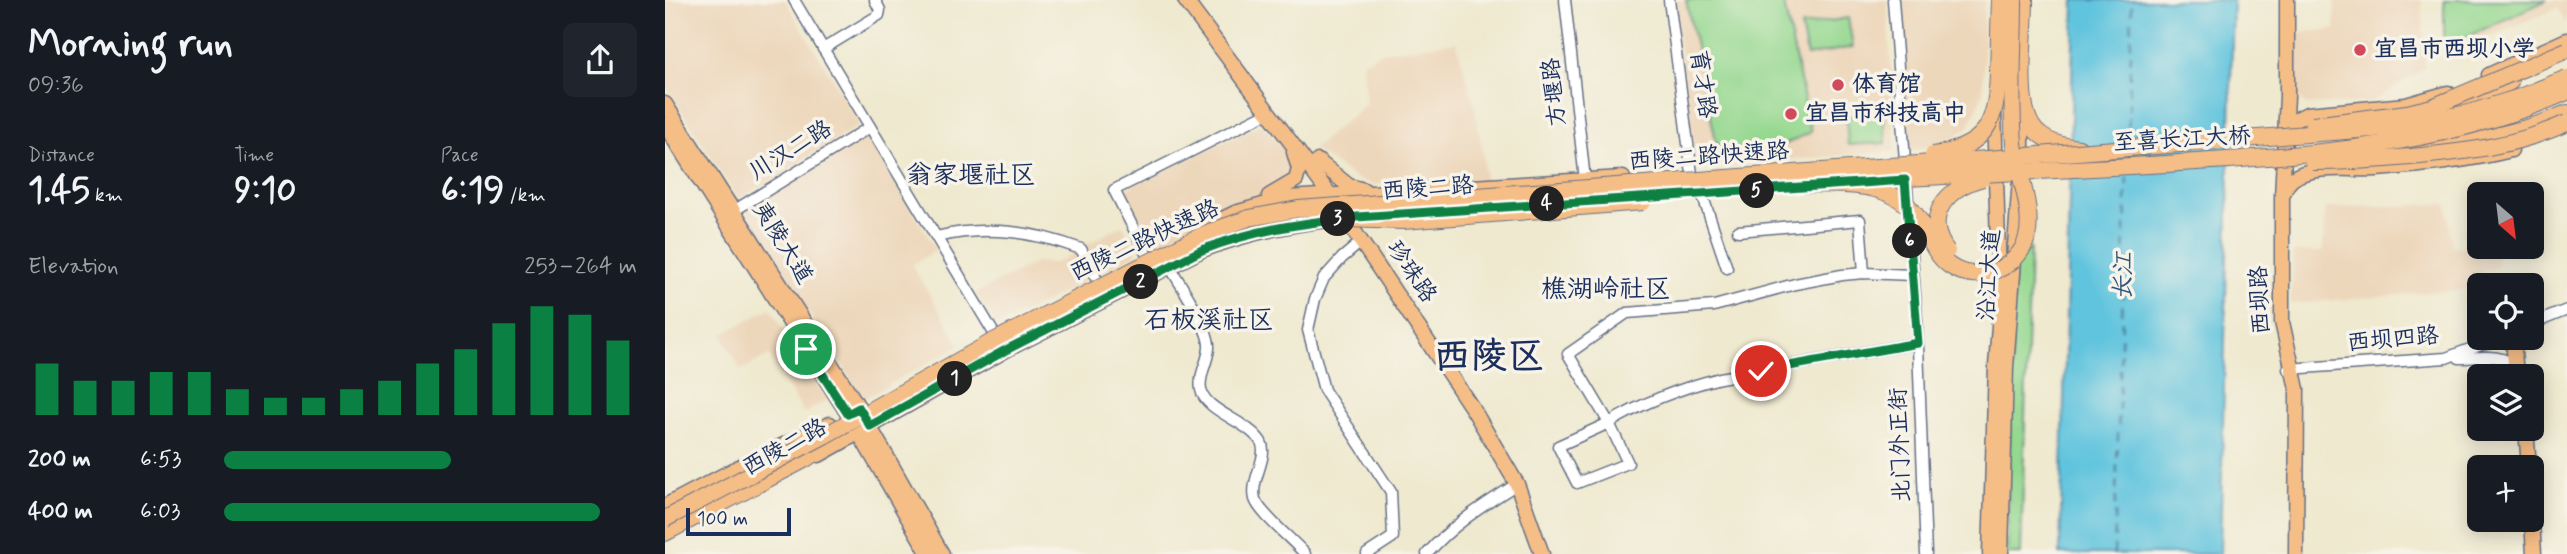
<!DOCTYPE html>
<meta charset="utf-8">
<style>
:root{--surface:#171b24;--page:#20242c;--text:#f1f3f6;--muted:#9ea1a6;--accent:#0b8043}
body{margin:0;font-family:Mynerve,"LXGW WenKai TC",sans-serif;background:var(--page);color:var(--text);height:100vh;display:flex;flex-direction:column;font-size:26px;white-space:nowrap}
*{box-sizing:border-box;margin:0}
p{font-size:23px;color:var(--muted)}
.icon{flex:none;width:38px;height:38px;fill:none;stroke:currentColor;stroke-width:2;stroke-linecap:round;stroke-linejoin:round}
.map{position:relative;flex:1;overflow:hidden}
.details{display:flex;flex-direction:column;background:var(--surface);width:665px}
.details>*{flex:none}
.needle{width:46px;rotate:152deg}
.buttons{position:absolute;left:1802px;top:182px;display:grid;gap:14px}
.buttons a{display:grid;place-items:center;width:77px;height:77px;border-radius:10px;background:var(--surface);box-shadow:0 4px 18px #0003;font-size:35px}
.scale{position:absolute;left:21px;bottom:18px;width:105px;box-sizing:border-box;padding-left:7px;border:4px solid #1b2f5e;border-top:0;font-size:19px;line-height:24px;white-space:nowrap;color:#1b2f5e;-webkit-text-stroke:5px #f7f3e8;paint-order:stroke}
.pin{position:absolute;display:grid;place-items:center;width:60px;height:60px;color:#fff;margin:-30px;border:4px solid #fff;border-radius:50%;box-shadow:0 2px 7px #0007}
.km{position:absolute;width:35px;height:35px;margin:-18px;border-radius:50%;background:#222;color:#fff;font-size:19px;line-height:35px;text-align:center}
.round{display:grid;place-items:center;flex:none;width:74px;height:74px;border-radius:10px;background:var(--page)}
.summary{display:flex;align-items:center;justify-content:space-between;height:119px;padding:0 28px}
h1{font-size:38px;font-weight:700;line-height:52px}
.metrics{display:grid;grid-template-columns:repeat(3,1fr);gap:10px;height:119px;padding:7px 28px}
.metrics div{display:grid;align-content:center}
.metrics b{font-size:35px;font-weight:700}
.metrics small{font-size:19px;font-weight:400}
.metrics p{font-size:19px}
.chart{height:196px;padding:14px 28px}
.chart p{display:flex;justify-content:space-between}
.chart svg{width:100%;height:126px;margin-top:7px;stroke:var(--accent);stroke-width:6}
ul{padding:0 28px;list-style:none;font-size:23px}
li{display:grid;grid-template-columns:112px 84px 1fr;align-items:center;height:52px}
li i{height:18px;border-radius:9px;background:var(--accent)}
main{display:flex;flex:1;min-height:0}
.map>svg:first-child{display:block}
</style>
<main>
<section class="details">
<div class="summary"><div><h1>Morning run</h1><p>09:36</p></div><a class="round"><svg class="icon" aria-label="share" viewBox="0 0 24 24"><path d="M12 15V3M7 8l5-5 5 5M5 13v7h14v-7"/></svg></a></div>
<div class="metrics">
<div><p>Distance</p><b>1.45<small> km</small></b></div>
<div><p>Time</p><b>9:10</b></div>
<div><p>Pace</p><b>6:19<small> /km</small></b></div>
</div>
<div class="chart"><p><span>Elevation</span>253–264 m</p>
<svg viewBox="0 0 160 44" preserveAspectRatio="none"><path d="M5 44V26M15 44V32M25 44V32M35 44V29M45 44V29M55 44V35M65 44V38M75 44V38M85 44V35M95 44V32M105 44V26M115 44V21M125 44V12M135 44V6M145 44V9M155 44V18"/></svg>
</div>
<ul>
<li><b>200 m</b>6:53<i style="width:55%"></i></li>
<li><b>400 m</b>6:03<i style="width:91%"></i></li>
</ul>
</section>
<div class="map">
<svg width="1902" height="554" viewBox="0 0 1902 554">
<rect width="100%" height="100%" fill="#f7f3e8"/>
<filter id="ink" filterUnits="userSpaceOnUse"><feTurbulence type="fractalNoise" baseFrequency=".0143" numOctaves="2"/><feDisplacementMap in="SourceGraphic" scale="14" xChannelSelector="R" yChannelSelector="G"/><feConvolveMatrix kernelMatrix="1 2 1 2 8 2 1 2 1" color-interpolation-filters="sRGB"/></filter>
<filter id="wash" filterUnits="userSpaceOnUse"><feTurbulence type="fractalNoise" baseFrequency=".00686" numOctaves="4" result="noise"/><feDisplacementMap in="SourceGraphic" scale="28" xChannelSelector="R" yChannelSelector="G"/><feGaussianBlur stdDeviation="1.57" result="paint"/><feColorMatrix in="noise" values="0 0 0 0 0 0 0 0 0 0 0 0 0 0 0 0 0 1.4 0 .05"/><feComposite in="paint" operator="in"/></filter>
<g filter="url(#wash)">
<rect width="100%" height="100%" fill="#efe9cf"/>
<g fill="#edd7bb">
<polygon points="0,0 120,0 195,125 73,200 0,84"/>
<polygon points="1008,0 1222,0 1230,151 1032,167"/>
<polygon points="1235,0 1319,0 1318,95 1303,128 1276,145 1242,150"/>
<polygon points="1670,0 1757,0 1760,68 1706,102 1642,105 1628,95 1630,33 1670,29"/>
<polygon points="1779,0 1902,0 1902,24 1892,8 1790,51 1783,50 1778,43"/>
<polygon points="791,42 806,92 818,152 820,182 733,182 708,185 690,178 648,149 701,104 697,62 718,52"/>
<polygon points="596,124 629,157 626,181 487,248 456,191"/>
<polygon points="202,134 271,250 247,265 295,345 198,399 79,209"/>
<polygon points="1782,204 1787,247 1832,247 1832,268 1818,270 1818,285 1815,285 1815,288 1625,304 1628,252 1658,252 1660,208"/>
<polygon points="458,225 472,254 432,274 418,246"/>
<polygon points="411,252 427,278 331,327 311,293 372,262 390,263"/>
<polygon points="105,308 163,400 139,413 104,355 76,370 57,335"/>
</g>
<g fill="#95d890" stroke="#588477" stroke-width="2">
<polygon points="1021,0 1118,0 1146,132 1100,154 1052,146"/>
<polygon points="1779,0 1882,0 1782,46 1779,41"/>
<polygon points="1183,18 1188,47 1142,56 1136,26"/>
<polygon points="1219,114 1221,143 1183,145 1181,117"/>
<polygon points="1365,248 1356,554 1342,554 1349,268"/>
</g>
<polygon fill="#60c4de" stroke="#3e7a9e" stroke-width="2" points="1409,0 1568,0 1555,554 1395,554"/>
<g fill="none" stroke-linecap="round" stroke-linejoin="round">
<g stroke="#2c547e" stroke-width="2" stroke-dasharray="9 7" stroke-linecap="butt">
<polyline points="1463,142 1467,0"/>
<polyline points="1449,554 1462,172"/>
</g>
</g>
</g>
<g filter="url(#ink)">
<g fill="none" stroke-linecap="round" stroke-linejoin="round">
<defs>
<g id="minor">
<polyline points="129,0 330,335"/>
<polyline points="900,0 920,180"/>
<polyline points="1004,0 1027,174"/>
<polyline points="1228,0 1252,321 1261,554"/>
<polyline points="158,49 214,15 215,10 210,0"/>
<polyline points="1037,194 1062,268"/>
<polyline points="70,210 205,127"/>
<polyline points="1073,231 1195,220 1199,273"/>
<path d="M271,237C322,225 367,231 416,249L433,282"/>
<polyline points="697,241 677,258 659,278 650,299 643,330 659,390 726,492 728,537 702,554"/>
<polyline points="483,257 449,190 604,112"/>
<path d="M505,267C515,284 546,330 544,348C543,362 533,376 536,390C541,412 583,421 596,442C604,457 585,480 590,499C594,513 629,541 640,554"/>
<path d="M1247,275L1199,273L1177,275L1130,284L1049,306L962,313L903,354L944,423C979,402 1016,388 1055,378L1253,343"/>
<polyline points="1867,324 1902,310"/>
<path d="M1794,358C1814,358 1838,352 1851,368"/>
<polyline points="1623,369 1781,358 1834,338"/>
<polygon points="944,423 963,463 912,483 893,446"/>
<path d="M762,554C788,524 819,505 852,484"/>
</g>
<g id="major">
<polyline points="520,0 665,195 809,411 852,484 877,554"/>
<polyline points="1622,0 1622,96 1617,197 1617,322 1632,389 1631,554"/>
<polyline points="1824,75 1902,40"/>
<polyline points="0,104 194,408 277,554"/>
<polyline points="0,125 183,414 264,554"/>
<polyline points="1617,134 1628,121 1642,114 1741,105 1783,93"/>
<polyline points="1713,153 1773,144"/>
<polyline points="653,161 684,186 699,190"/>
<path d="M1619,192C1622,181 1631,175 1642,172C1663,166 1690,170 1712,169C1757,165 1803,161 1846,150"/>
<polyline points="604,196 631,180 634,169 629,152"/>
<polyline points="543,226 570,213 622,198 958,178"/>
<polyline points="1848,338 1851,376"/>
<polyline points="1861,429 1864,467"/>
<path d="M154,455L339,351L537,250C578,234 619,225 663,220"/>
<polyline points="0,506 97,455 165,424"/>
<polyline points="1867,520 1869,554"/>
<polyline points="1325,554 1331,366 1335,312 1329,110"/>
<polyline points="1336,554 1341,367 1357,152 1357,105"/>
</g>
<g id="highway">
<path d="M1360,0C1360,31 1352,93 1364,120C1372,140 1394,146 1414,148"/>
<polyline points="1765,115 1807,100 1845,82"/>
<path d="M1773,144C1818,139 1860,132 1902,113"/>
<polyline points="935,195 1126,184"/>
<polyline points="0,533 141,459 163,443"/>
</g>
</defs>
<use href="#minor" stroke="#657086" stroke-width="13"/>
<use href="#major" stroke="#657086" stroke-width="17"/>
<use href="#highway" stroke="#657086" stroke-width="18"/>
<use href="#minor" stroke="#fff" stroke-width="10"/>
<use href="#major" stroke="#f6be87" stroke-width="14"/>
<use href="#highway" stroke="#f6be87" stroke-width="16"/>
<defs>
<g id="highway-bridge">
<polyline points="1648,125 1742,113 1767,107 1902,50"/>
<path d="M1268,155C1322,147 1332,122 1333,72C1334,48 1334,24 1335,0"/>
<path d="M1648,162C1680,162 1712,160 1745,157C1800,152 1851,146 1902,123"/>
<path d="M1167,182C1279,176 1390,170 1502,164C1637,155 1776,148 1902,92"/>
<path d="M1126,184C1169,186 1227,177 1253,218C1263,234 1269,255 1285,266C1312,285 1354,269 1362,237C1369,210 1352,172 1349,143C1345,96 1349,47 1349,0"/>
<polyline points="651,218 738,221 978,202"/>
<path d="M1282,251C1256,216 1283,187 1318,178"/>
<polyline points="0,519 159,436 325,343 539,234 584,218 633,209 1322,159 1720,128 1804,113 1852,98 1902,78"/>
</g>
</defs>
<use href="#highway-bridge" stroke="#657086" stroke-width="18" stroke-linecap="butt"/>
<use href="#highway-bridge" stroke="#f6be87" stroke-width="16"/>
</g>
</g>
<g fill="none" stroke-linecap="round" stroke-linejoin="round" filter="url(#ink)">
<defs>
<path id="route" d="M141,349L183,414L194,408L205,426L339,351L537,250C587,230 638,223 692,217L1240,180L1253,343L1096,371"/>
</defs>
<use href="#route" stroke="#fff" stroke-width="14"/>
<use href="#route" stroke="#0b8043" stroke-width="9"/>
</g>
<g fill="#d1495b" stroke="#f7f3e8" stroke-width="2.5">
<circle cx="1695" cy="50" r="7"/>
<circle cx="1173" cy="85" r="7"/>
<circle cx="1126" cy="114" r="7"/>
</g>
<g text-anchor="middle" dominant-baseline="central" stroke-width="7" stroke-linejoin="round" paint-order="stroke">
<g font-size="23" font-weight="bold" fill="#1b2f5e" stroke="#f7f3e8" text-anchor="start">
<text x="1709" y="50">宜昌市西坝小学</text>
<text x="1187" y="85">体育馆</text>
<text x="1140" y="114">宜昌市科技高中</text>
</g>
<g font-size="23" fill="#1b2f5e" stroke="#f7f3e8">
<text transform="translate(1037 84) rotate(82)">育才路</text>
<text transform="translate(890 92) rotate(-96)">方堰路</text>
<text transform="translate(1517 140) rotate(-3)">至喜长江大桥</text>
<text transform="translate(126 151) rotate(-32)">川汉二路</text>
<text transform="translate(1044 157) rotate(-4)">西陵二路快速路</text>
<text transform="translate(763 189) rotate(-4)">西陵二路</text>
<text transform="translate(480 241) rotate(-25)">西陵二路快速路</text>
<text transform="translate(117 243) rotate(58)">夷陵大道</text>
<text transform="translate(746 272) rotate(56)">珍珠路</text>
<text transform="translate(1325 275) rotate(-86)">沿江大道</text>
<text transform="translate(1596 300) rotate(-93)">西坝路</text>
<text transform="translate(1728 340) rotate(-5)">西坝四路</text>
<text transform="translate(1236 445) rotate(-92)">北门外正街</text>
<text transform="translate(120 448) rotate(-29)">西陵二路</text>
</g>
<g font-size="24" font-style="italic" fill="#2c547e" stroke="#f7f3e8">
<text transform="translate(1459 276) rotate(-88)">长江</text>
</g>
<g font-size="26" fill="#1b2f5e" stroke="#f7f3e8">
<text x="306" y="176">翁家堰社区</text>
<text x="941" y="290">樵湖岭社区</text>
<text x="544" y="321">石板溪社区</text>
</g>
<g font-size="37" font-weight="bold" fill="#1b2f5e" stroke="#f7f3e8">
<text x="824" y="358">西陵区</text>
</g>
</g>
</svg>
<div class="buttons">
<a><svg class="needle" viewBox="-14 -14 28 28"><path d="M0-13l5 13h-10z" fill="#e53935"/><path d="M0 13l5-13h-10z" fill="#9ea1a6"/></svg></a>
<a><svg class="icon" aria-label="locate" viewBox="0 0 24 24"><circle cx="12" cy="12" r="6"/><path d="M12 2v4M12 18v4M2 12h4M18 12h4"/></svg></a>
<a><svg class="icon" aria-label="layers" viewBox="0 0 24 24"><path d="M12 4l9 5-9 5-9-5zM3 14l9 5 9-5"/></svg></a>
<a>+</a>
</div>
<div class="scale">100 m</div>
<div class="pin" style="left:141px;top:349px;background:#1e9e55"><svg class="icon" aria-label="arrive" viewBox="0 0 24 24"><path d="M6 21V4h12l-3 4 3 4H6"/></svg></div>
<div class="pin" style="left:1096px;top:371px;background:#d93025"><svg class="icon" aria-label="check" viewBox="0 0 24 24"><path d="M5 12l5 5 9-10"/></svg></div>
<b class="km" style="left:290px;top:379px">1</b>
<b class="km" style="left:476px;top:282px">2</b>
<b class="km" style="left:673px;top:219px">3</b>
<b class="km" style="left:882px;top:204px">4</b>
<b class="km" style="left:1092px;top:191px">5</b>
<b class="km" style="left:1245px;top:241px">6</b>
</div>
</main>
